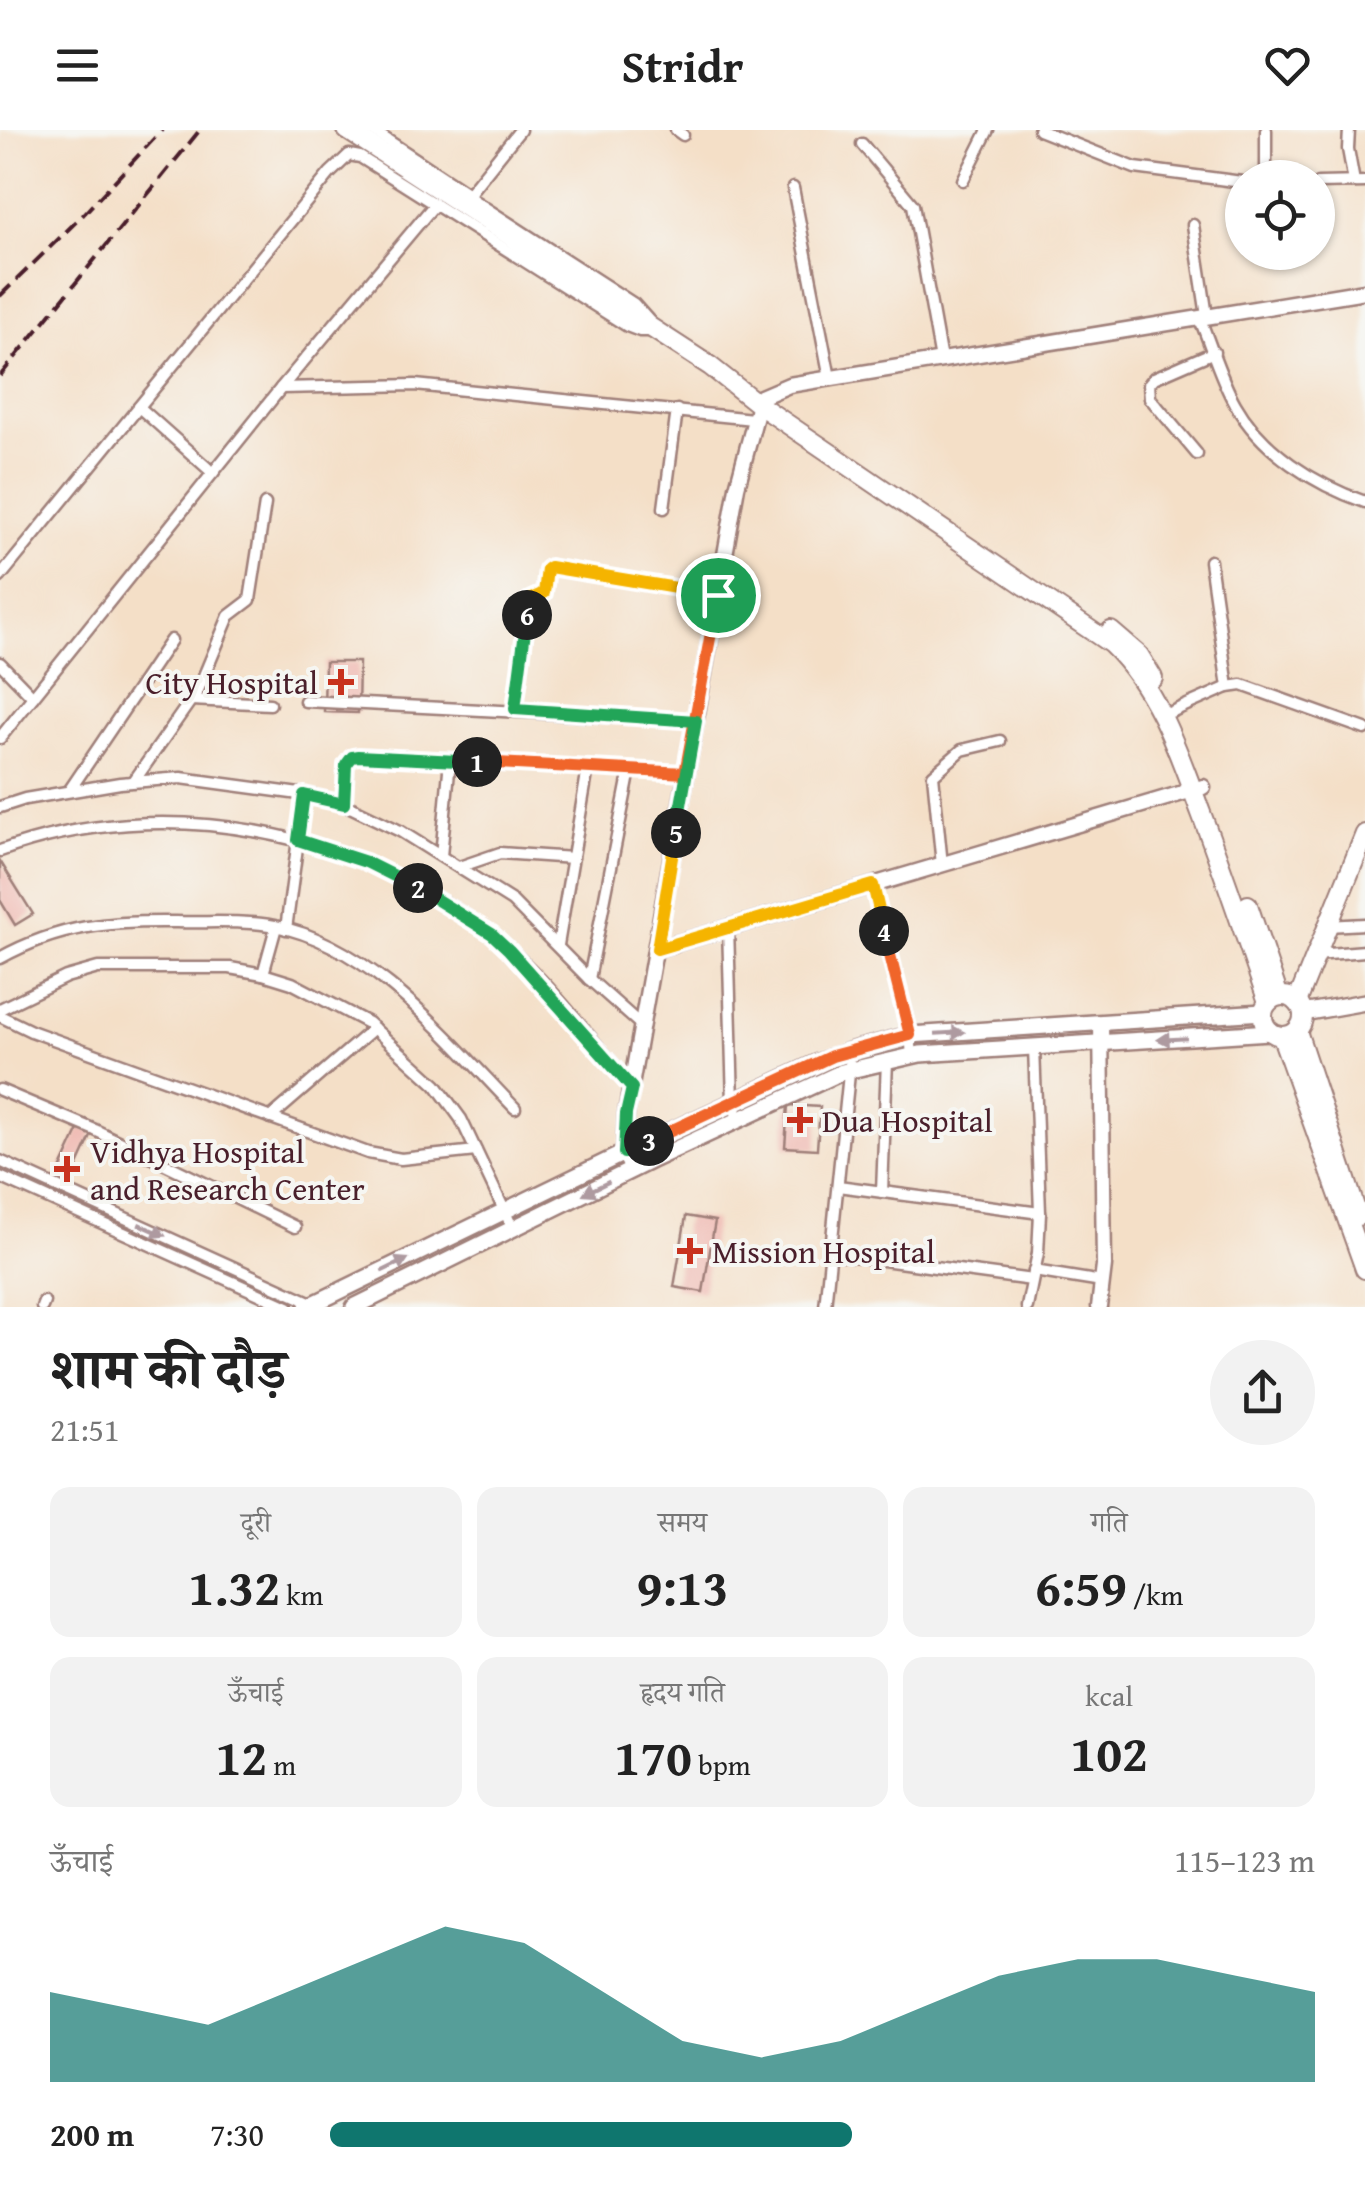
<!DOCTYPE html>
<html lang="hi">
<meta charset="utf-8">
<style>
:root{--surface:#fff;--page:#f2f2f2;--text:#222;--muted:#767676;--accent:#0f766e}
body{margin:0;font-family:"Gentium Book Plus","Noto Serif Devanagari",serif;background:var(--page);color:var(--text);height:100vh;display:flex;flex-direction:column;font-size:38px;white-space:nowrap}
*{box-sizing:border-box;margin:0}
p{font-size:32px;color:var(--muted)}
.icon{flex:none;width:55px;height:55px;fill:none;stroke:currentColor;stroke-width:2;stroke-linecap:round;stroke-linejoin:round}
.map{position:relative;height:1177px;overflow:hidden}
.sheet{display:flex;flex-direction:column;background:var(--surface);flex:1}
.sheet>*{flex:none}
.buttons{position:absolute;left:1225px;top:30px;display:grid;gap:20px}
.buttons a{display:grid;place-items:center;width:110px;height:110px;border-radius:50%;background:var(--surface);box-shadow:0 2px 8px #0004;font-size:50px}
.pin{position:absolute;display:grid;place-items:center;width:85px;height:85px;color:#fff;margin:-42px;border:5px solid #fff;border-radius:50%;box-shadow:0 2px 10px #0007}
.km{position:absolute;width:50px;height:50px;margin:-25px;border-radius:50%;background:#222;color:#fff;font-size:28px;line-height:50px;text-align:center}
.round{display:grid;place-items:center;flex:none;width:105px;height:105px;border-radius:52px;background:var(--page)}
.headline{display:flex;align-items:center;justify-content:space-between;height:170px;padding:0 50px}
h1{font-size:55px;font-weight:700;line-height:75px}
.stats{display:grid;grid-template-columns:repeat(3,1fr);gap:15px;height:170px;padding:10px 50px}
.stats div{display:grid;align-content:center;border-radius:20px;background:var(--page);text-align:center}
.stats b{font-size:50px;font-weight:700}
.stats small{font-size:28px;font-weight:400}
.stats p{font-size:28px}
.chart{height:280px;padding:20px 50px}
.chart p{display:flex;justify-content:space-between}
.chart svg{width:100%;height:180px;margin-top:10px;fill:var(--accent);opacity:.7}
ul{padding:0 50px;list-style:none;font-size:32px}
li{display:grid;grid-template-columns:160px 120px 1fr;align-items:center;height:75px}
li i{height:25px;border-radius:12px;background:var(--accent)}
header{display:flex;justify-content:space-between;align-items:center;height:130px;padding:0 50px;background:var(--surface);font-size:45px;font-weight:700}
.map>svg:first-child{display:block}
</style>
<header><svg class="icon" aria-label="menu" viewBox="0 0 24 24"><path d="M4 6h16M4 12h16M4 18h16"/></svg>Stridr<svg class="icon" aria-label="heart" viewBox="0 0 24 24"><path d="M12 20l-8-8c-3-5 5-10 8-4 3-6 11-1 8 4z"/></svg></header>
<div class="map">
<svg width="1365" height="1177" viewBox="0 0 1365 1177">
<rect width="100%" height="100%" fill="#f6f6f2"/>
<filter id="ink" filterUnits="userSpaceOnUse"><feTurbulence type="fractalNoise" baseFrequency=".01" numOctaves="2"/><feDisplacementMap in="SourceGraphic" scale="20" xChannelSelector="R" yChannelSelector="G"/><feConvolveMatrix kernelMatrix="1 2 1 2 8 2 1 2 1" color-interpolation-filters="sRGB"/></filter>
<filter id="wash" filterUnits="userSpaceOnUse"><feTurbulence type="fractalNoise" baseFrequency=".0048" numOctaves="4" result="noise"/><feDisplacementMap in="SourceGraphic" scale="40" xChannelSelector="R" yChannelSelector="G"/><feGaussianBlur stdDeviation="2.25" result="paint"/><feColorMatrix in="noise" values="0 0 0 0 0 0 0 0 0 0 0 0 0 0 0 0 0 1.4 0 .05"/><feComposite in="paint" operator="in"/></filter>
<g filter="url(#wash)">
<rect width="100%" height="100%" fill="#f4dfc7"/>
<g id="blocks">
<g fill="#efb2aa">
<polygon points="325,532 359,532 358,583 324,582"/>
<polygon points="0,731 33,784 15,795 0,770"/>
<polygon points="788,975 820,977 817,1019 785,1017"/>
<polygon points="80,997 93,1002 68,1057 55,1051"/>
<polygon points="686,1086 715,1091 703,1162 674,1157"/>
</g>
</g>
</g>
<g filter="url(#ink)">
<use href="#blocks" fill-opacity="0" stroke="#9f7f79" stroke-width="2.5"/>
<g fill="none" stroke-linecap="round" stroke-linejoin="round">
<defs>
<g id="street">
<polyline points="372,0 470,65"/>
<polyline points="520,0 471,61 470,68 634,174 650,192"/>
<polyline points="676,0 683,5"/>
<polyline points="1039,0 1135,38 1242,52"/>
<polyline points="1349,0 1348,19 1354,52"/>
<polyline points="862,14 913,75 941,230"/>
<polyline points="1266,48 1266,0"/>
<polyline points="963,50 988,0"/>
<polyline points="1318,53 1365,52"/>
<polyline points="793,58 830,248"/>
<polyline points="1193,95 1207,186"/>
<path d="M1199,187C1211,215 1220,248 1235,274C1262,322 1314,354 1365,372"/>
<polyline points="281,258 415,255 753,289"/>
<polyline points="139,277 213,343"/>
<polyline points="1197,324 1150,268 1149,254 1154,248 1214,222"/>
<polyline points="664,378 677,280"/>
<polyline points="1210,431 1228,557"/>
<polyline points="0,447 330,43 349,25 360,27 627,196 640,201 650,201"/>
<polyline points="0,533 33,567"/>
<polyline points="191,570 270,574"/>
<polyline points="305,571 696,591"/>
<polyline points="515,579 529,470 542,465 547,439 550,437 718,465"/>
<polyline points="1171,582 1228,557 1242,555 1365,599"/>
<polyline points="0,608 281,258 435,74"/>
<polyline points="134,651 198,560 229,486 250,470 265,374"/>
<polyline points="69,661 171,510"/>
<polyline points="344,674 347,635 352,627 358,625 685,643"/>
<polyline points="0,677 25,669 120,653 181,648 314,666 344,674 400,701 512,771 589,849 641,895"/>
<path d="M0,721C164,661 356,701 492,805C546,846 588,907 632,957"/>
<polyline points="441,726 450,630"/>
<polyline points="942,735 933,645 962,620 1000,611"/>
<polyline points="459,737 500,723 573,728"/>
<polyline points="873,755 910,905 912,925"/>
<polyline points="728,796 733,973 738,989"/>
<polyline points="1327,796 1365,794"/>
<polyline points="286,799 304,665"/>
<polyline points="558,815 588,638"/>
<polyline points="1316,825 1365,821"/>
<path d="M0,828C60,795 110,791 176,792C209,793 243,790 275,796C371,814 450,911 515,978"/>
<polyline points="263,844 276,797"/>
<polyline points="589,849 630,640"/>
<polyline points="0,879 66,847 98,838 230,838 263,844 292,853 368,893 436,955 461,989 513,1099"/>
<polyline points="0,886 31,901 368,1023 401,1029 476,1021"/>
<polyline points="0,960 95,1000 295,1097"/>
<polyline points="270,988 374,898"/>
<polyline points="0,1031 314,1174"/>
<polyline points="0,1047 288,1177"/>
<polyline points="838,1056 1040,1083"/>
<polyline points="882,1062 887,930"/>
<polyline points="831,1123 1032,1150"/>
<polyline points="1034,1141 1102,1152"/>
<polyline points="42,1177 44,1172"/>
<polyline points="825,1177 850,934"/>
<polyline points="1027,1177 1038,1123 1040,1083 1034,917"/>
</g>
<g id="secondary">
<polyline points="657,819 1203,657"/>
<polyline points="632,1040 624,1023 626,984 737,357 761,267 789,255 1365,161"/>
<polyline points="1099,1177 1104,1136 1101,893"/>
</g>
<g id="primary">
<polyline points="1303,883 1365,872"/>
<polyline points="307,1177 624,1023 816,933 853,920 910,905 1263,882"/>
<polyline points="354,1177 650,1031 842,942 920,924 1270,902"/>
</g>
<g id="highway">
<path d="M347,0L710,236L758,274L1111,514C1158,559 1179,624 1201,683C1225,746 1246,809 1268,872"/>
<polyline points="1111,501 1139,525 1153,548"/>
<polyline points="1248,775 1278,864"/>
<circle cx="1283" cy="886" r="20"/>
<polyline points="1297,872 1365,704"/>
<polyline points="1297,901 1358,1086"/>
<polyline points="1282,907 1365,1139"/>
</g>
</defs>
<use href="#street" stroke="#9f7f79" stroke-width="15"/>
<use href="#secondary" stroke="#9f7f79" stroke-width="19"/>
<use href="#primary" stroke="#9f7f79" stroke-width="20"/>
<use href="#highway" stroke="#9f7f79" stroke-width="22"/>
<use href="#street" stroke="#fff" stroke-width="10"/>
<use href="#secondary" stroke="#fff" stroke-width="14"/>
<use href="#primary" stroke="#fff" stroke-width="15"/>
<use href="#highway" stroke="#fff" stroke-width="18"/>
<g stroke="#4a1f2b" stroke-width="4" stroke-dasharray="15 8" stroke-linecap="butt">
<polyline points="0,166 83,85 162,0"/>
<polyline points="0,246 200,0"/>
</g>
</g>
<defs><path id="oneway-solid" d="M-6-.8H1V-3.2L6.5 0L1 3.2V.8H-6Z" transform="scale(2.5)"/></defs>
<g fill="#ae9aa0">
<use href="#oneway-solid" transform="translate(950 903) rotate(-3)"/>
<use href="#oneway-solid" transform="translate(1172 909) rotate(177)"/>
<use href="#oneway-solid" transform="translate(596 1058) rotate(154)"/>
<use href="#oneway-solid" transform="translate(152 1100) rotate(24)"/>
<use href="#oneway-solid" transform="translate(395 1135) rotate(-26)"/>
</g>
</g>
<g fill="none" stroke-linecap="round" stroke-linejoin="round" filter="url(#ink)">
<defs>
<polyline id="split-1" points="477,632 685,643 718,465"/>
<polyline id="split-2" points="418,758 366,732 298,710 304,665 344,674 346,635 352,627 358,626 477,632"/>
<polyline id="split-3" points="418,758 492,804 509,820 632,958 626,984 624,1023 649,1011"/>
<polyline id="split-4" points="649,1011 832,926 910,905 884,801"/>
<polyline id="split-5" points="676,703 657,819 873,755 884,801"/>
<polyline id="split-6" points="527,485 515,579 696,591 676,703"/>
<polyline id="split-7" points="527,485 529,470 544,463 547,439 550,437 718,465"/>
</defs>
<use href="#split-1" stroke="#fff" stroke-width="20"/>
<use href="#split-2" stroke="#fff" stroke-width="20"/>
<use href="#split-3" stroke="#fff" stroke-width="20"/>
<use href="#split-4" stroke="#fff" stroke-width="20"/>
<use href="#split-5" stroke="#fff" stroke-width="20"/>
<use href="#split-6" stroke="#fff" stroke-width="20"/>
<use href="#split-7" stroke="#fff" stroke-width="20"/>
<use href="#split-1" stroke="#f0652b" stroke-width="12"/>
<use href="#split-2" stroke="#22a559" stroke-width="12"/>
<use href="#split-3" stroke="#22a559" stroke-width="12"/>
<use href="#split-4" stroke="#f0652b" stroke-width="12"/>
<use href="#split-5" stroke="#f5b400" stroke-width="12"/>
<use href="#split-6" stroke="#22a559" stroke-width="12"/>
<use href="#split-7" stroke="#f5b400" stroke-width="12"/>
</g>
<g fill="#c8321e" stroke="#f6f6f2" stroke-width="4">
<path d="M336 537h10v10h10v10h-10v10h-10v-10h-10v-10h10z"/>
<path d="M795 975h10v10h10v10h-10v10h-10v-10h-10v-10h10z"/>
<path d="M62 1024h10v10h10v10h-10v10h-10v-10h-10v-10h10z"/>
<path d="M685 1106h10v10h10v10h-10v10h-10v-10h-10v-10h10z"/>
</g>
<g text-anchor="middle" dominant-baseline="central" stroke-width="8" stroke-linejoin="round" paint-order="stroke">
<g font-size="32" fill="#4a1f2b" stroke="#f6f6f2" text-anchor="start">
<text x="318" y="552" text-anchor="end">City Hospital</text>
<text x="822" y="990">Dua Hospital</text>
<text x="90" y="1021">Vidhya Hospital<tspan x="90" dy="37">and Research Center</tspan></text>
<text x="712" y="1121">Mission Hospital</text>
</g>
</g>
</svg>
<div class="buttons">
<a><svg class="icon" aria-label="locate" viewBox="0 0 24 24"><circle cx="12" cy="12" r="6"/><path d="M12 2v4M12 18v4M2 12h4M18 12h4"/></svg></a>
</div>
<div class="pin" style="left:718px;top:465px;background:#1e9e55"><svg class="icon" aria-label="arrive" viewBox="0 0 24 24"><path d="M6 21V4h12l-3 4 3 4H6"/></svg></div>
<b class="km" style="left:477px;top:632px">1</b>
<b class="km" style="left:418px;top:758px">2</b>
<b class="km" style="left:649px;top:1011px">3</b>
<b class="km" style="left:884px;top:801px">4</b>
<b class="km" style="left:676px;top:703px">5</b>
<b class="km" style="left:527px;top:485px">6</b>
</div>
<section class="sheet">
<div class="headline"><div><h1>शाम की दौड़</h1><p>21:51</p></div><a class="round"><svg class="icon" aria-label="share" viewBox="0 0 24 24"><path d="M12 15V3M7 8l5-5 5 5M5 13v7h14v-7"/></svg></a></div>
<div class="stats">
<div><p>दूरी</p><b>1.32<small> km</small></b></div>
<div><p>समय</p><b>9:13</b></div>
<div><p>गति</p><b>6:59<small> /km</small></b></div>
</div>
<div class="stats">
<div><p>ऊँचाई</p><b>12<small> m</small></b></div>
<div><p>हृदय गति</p><b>170<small> bpm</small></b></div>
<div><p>kcal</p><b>102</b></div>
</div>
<div class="chart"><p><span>ऊँचाई</span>115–123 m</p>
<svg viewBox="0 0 160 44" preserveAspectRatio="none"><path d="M0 44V22L10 26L20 30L30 22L40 14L50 6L60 10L70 22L80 34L90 38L100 34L110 26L120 18L130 14L140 14L150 18L160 22V44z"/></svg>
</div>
<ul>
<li><b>200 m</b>7:30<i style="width:53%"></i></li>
</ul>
</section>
